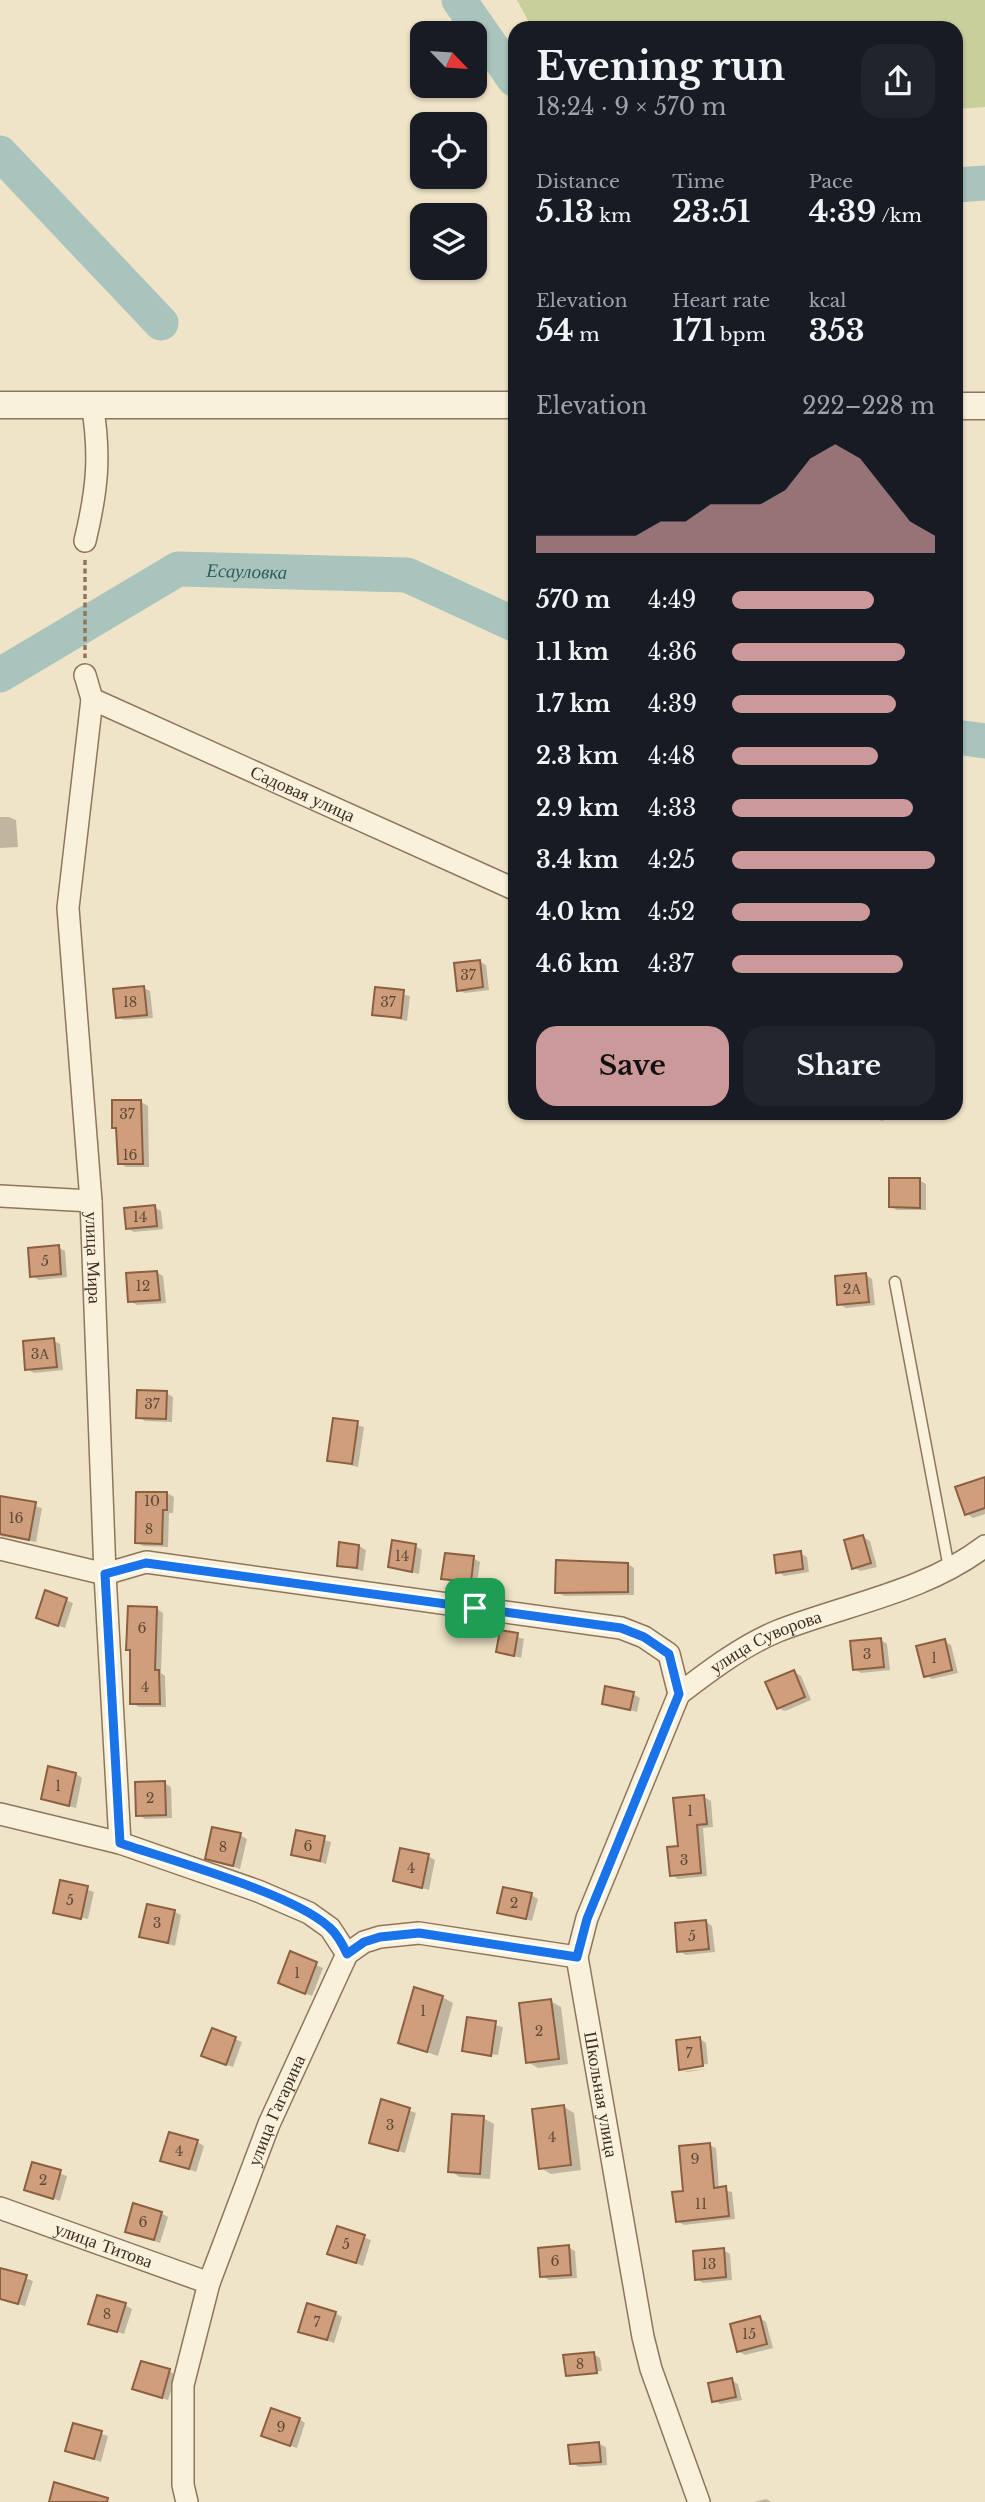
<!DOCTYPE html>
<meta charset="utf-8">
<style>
:root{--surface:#171b24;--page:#20242c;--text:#f1f3f6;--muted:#9ea1a6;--accent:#cc999b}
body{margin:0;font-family:"Libre Baskerville",serif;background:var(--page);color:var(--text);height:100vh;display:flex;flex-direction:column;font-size:26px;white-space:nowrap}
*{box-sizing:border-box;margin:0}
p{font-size:23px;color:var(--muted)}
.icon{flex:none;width:38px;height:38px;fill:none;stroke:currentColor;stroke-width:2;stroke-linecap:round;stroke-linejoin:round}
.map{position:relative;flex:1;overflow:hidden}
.details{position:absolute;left:508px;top:21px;width:455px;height:1099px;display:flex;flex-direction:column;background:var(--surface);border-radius:21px;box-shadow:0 2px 5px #0004}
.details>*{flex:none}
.needle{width:46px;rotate:115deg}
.tools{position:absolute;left:410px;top:21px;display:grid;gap:14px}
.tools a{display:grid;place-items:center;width:77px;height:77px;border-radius:14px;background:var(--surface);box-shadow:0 2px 5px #0004;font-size:35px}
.pin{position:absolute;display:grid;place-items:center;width:60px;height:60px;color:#fff;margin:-30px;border-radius:14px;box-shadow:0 4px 10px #0006}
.round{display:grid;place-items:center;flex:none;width:74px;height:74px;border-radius:21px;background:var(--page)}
.head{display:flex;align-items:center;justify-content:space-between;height:119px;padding:0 28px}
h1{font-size:38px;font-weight:700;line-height:52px}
.figures{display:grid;grid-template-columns:repeat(3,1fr);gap:10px;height:119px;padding:7px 28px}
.figures div{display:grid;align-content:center}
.figures b{font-size:30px;font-weight:700}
.figures small{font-size:19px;font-weight:400}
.figures p{font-size:19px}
.chart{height:196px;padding:14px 28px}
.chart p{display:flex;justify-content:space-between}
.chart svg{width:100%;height:126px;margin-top:7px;fill:var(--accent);opacity:.7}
.button{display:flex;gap:14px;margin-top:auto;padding:14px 28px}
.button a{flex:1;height:80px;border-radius:21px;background:var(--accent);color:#111;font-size:28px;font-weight:700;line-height:80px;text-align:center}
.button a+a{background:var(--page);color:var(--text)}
ul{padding:0 28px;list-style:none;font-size:23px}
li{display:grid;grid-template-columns:112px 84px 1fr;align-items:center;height:52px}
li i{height:18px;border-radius:9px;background:var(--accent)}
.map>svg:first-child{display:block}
</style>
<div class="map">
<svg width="985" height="2502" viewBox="0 0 985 2502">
<rect width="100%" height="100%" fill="#f0e4c8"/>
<polygon fill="#c9cf9b" points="517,0 985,0 985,107 956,109 956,28 532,28"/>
<g fill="#0003">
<polygon points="0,817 9,817 16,820 18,847 0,848"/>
<polygon points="479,961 486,965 489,990 465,993 458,990"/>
<polygon points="144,988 150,991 153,1018 124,1020 117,1017"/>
<polygon points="376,989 410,996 407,1021 374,1014"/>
<polygon points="141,1102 148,1106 149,1167 126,1167 120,1163 118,1129 113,1127"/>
<polygon points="848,1113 884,1113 883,1121"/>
<polygon points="919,1180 926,1184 926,1210 897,1210 890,1206"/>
<polygon points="154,1207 161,1211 163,1229 134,1232 127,1228"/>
<polygon points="58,1247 65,1251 67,1277 39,1280 32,1276"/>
<polygon points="156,1272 163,1276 166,1303 137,1305 130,1301"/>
<polygon points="866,1275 872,1279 875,1305 846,1308 839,1304"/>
<polygon points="53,1340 60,1344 63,1370 34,1373 27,1369"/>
<polygon points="166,1393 173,1397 172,1422 145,1421 138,1417"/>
<polygon points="335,1420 364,1427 358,1467 329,1460"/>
<polygon points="985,1479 985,1514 973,1518 967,1514"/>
<polygon points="167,1493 174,1497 173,1513 169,1513 168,1547 143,1546 137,1542"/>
<polygon points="0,1497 42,1508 36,1542 0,1536"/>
<polygon points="863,1537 870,1541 877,1567 860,1571 853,1567"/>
<polygon points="359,1546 366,1550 363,1571 339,1565"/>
<polygon points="415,1546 422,1550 419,1574 390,1567"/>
<polygon points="800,1553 807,1557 809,1572 784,1576 778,1572"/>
<polygon points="473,1558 480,1562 477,1584 450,1582 443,1578"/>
<polygon points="628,1564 634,1568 634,1595 564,1596 557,1592"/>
<polygon points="46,1592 73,1603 65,1628 44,1621"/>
<polygon points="157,1609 163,1613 161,1673 165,1676 166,1707 139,1707 132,1703"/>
<polygon points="502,1632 524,1639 521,1658 498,1651"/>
<polygon points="881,1640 887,1644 890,1670 861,1673 854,1669"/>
<polygon points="944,1641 951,1645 958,1673 932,1679 925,1675"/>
<polygon points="794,1672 801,1676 811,1700 785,1711 778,1708"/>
<polygon points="633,1694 640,1698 637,1712 604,1703"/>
<polygon points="76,1774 82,1778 76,1808 43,1799"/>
<polygon points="164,1783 171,1787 172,1818 145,1819 138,1815"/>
<polygon points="704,1797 711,1801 713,1827 703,1828 707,1876 678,1879 672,1875 680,1848"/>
<polygon points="298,1832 331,1842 326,1864 293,1854"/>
<polygon points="240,1835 247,1839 240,1869 207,1858"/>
<polygon points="428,1856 435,1860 429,1890 395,1880"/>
<polygon points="61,1882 94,1892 88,1919 55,1912"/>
<polygon points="531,1895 538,1899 532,1921 499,1912"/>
<polygon points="175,1912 181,1915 175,1946 141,1936"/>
<polygon points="706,1922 712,1926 715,1952 686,1955 679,1951"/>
<polygon points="291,1954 323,1968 312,1996 286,1986"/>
<polygon points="442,1997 453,2003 438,2056 400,2043"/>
<polygon points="550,2001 561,2007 568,2064 538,2068 528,2062"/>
<polygon points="469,2019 503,2027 498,2055 464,2051"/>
<polygon points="213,2030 242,2042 233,2067 210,2059"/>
<polygon points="700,2039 706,2043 708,2064 684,2067 684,2071 709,2069 687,2072 680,2069"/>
<polygon points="382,2101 416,2113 405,2153 371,2142"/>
<polygon points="564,2107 574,2113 581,2170 551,2174 541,2168"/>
<polygon points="483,2118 494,2124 490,2179 460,2177 450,2171"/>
<polygon points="197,2142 204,2146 196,2172 162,2160"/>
<polygon points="709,2145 716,2148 719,2189 732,2192 735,2219 684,2225 677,2221 685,2193"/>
<polygon points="34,2164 67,2176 60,2201 26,2189"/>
<polygon points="161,2213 168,2217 160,2243 127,2231"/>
<polygon points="338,2228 371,2240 363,2266 329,2253"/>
<polygon points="568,2247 575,2251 577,2278 549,2280 542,2276"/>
<polygon points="723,2250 730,2254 732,2280 703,2283 697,2279"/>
<polygon points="0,2269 33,2281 25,2306 0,2299"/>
<polygon points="125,2305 132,2309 124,2334 90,2323"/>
<polygon points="335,2313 342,2317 334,2343 300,2331"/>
<polygon points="760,2318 766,2322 773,2348 745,2355 738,2351"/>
<polygon points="593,2354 600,2358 602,2371 571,2374 571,2377 567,2375"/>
<polygon points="169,2371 176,2375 168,2400 134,2389"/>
<polygon points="731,2380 738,2384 742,2400 720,2404 714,2400"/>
<polygon points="299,2419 305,2423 297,2448 270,2439"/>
<polygon points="74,2425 108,2436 101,2462 67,2450"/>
<polygon points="599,2444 606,2447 607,2465 579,2467 572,2463"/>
<polygon points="766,2499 772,2502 754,2502"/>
</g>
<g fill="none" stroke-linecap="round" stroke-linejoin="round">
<g stroke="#a9c4bc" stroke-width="35">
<polyline points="459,0 514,79"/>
<polyline points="0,153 161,323"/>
<polyline points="956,185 985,183"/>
<path id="s1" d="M0,675L178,569L407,575L514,624"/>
<polyline points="956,737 985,741"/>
</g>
</g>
<g fill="#cf9f7d" stroke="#8d5f41" stroke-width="2">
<polygon points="480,960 483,987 457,991 454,963"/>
<polygon points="144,986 147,1015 116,1018 113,989"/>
<polygon points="375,987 404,990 401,1018 372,1015"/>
<polygon points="112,1100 141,1100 143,1164 118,1164 116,1128 112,1128"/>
<polygon points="889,1178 920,1178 920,1208 889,1207"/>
<polygon points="155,1205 157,1226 126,1229 124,1208"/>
<polygon points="59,1245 61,1274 30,1277 28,1248"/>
<polygon points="157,1271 160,1300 128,1302 126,1273"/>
<polygon points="866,1273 869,1302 837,1305 835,1276"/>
<polygon points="54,1338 57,1367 25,1370 23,1341"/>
<polygon points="137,1390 167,1391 166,1419 136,1418"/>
<polygon points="333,1418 358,1421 352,1464 327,1461"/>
<polygon points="985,1477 985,1508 965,1515 955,1487"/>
<polygon points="136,1492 167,1492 167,1510 163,1510 162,1544 135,1543"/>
<polygon points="0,1496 36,1502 29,1540 0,1534"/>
<polygon points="863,1535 871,1563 852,1569 844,1540"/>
<polygon points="392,1540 416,1544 412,1572 388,1567"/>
<polygon points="339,1542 359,1545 357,1568 337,1566"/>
<polygon points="801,1551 803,1569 776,1573 774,1555"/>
<polygon points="445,1553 474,1556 471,1582 441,1579"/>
<polygon points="556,1560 628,1563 628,1592 555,1593"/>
<polygon points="45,1590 67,1598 58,1626 36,1618"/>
<polygon points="128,1606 157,1607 155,1670 159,1670 160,1704 130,1704 130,1650 126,1650"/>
<polygon points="500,1630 518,1633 514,1656 496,1652"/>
<polygon points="881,1638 884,1667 853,1670 850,1641"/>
<polygon points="945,1639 952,1670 924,1677 916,1646"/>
<polygon points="794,1670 805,1697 777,1709 765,1682"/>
<polygon points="605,1686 634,1692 630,1710 602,1704"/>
<polygon points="48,1766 76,1773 69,1806 41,1799"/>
<polygon points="165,1781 166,1815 136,1816 135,1782"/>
<polygon points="704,1795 707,1824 697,1825 701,1873 670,1876 667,1847 678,1846 673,1798"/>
<polygon points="212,1827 241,1833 233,1866 205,1859"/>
<polygon points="296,1830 325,1836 320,1861 291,1855"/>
<polygon points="400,1848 429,1854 422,1888 393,1881"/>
<polygon points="60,1880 88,1886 81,1919 53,1913"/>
<polygon points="503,1887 532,1893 526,1919 497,1913"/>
<polygon points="147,1904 175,1910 168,1943 139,1937"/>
<polygon points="706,1920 709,1949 677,1952 675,1923"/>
<polygon points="290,1951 317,1962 305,1994 278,1983"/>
<polygon points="414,1987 443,1996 427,2052 398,2043"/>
<polygon points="551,1999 559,2059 526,2063 519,2003"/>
<polygon points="467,2017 496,2021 491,2056 462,2051"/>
<polygon points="212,2028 236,2037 226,2065 201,2056"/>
<polygon points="700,2037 703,2066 679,2070 676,2040"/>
<polygon points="381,2099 410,2108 398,2151 369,2143"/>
<polygon points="564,2105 571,2165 539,2169 532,2109"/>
<polygon points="452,2114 484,2116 480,2174 448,2172"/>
<polygon points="169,2132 198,2140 189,2169 160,2161"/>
<polygon points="710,2143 714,2188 726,2186 729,2216 676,2222 672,2192 683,2191 679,2146"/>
<polygon points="32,2162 61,2170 53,2199 24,2190"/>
<polygon points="133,2203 162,2212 154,2240 125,2232"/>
<polygon points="337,2226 365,2235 356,2263 327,2254"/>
<polygon points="569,2245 571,2275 540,2277 538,2248"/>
<polygon points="724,2248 726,2277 695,2280 693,2251"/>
<polygon points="0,2268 27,2275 18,2304 0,2299"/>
<polygon points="97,2295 126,2303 117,2332 88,2324"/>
<polygon points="307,2303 336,2312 327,2340 298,2332"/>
<polygon points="760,2316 767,2344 737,2352 730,2324"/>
<polygon points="594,2352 597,2373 566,2376 563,2355"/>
<polygon points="141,2361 170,2369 162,2398 132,2389"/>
<polygon points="732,2378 736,2397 712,2402 708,2383"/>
<polygon points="271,2408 300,2418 290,2446 261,2436"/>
<polygon points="73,2423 102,2431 94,2459 65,2451"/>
<polygon points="599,2442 601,2462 570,2464 568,2445"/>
<polygon points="54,2482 108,2498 107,2502 49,2502"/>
</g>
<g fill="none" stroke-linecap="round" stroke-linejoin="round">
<defs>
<polyline id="service" points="895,1282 949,1568"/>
<g id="minor">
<path d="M85,541C97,491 101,455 92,404"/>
<path id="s2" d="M85,675L92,699L68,908L91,1201L105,1574L120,1843"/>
<path id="s3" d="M92,699L514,889"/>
<polyline points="0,1196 91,1201"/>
<polyline points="0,1549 105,1574 146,1562 621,1628 644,1637 669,1654 679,1694"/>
<path id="s4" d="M679,1694L587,1918L577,1957L643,2337L651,2369L699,2502"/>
<path id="s5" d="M679,1694C709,1671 742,1646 778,1631C847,1604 925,1592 985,1546"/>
<polyline points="0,1814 120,1843 258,1891 309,1913 330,1928 347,1954"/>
<path id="s6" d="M0,2208L209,2283"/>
<path id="s7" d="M187,2502L183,2485V2385L209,2283L269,2124L347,1954L364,1942L380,1937L419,1933L577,1957"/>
</g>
<g id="tertiary">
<polyline points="0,405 514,405"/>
<polyline points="956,406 985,406"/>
</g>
</defs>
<use href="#service" stroke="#8d765c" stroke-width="13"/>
<use href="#minor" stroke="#8d765c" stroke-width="24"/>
<use href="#tertiary" stroke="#8d765c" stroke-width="29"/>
<polyline stroke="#8d765c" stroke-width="3.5" stroke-dasharray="5 3.5" stroke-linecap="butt" points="85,560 85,658"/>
<use href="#service" stroke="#faf1dc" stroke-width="10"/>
<use href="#minor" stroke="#faf1dc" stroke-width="21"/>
<use href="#tertiary" stroke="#faf1dc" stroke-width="26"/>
</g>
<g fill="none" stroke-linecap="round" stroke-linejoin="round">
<defs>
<path id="route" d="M146,1563L621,1628L644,1637L669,1654L679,1694L587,1919L577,1957L419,1933L380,1937L364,1942L347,1954C343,1945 337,1934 329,1927C292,1893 172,1861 120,1843L105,1574Z"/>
</defs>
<use href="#route" stroke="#fff" stroke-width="14"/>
<use href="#route" stroke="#1a73e8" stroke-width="9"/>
</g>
<g text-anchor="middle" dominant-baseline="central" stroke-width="5" stroke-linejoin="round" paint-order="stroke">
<g font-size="14" fill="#624a37">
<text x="468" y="975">37</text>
<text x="130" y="1002">18</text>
<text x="388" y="1002">37</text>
<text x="127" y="1114">37</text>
<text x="130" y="1155">16</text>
<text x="140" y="1217">14</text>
<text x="45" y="1261">5</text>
<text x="143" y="1286">12</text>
<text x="852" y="1289">2А</text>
<text x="40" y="1354">3А</text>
<text x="152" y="1404">37</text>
<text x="152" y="1501">10</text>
<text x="16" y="1518">16</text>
<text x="149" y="1529">8</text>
<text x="402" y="1556">14</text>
<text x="142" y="1628">6</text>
<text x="867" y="1654">3</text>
<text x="934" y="1658">1</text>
<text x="145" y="1687">4</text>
<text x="58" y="1786">1</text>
<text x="150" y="1798">2</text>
<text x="690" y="1811">1</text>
<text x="308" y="1846">6</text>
<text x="223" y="1847">8</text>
<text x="684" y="1860">3</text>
<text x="411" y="1868">4</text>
<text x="70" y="1900">5</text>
<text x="514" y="1903">2</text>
<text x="157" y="1923">3</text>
<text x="692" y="1936">5</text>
<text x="297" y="1973">1</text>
<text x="423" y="2011">1</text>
<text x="539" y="2031">2</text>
<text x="689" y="2053">7</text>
<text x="390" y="2125">3</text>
<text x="552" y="2137">4</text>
<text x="179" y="2151">4</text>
<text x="695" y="2159">9</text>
<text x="43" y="2180">2</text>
<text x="701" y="2204">11</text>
<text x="143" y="2222">6</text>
<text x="346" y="2244">5</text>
<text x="555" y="2261">6</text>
<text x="709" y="2264">13</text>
<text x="107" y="2314">8</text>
<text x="317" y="2322">7</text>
<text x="749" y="2334">15</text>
<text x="580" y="2364">8</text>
<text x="281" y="2427">9</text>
</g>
<g font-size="18" fill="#3d2e20" stroke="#f7eed8">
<text stroke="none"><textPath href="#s3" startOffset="231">Садовая улица</textPath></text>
<text stroke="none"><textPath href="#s2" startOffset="586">улица Мира</textPath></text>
<text stroke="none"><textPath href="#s5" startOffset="102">улица Суворова</textPath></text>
<text stroke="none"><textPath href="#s4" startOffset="422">Школьная улица</textPath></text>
<text stroke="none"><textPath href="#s7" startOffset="408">улица Гагарина</textPath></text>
<text stroke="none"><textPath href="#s6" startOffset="110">улица Титова</textPath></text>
</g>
<g font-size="19" font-style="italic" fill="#2f5d5a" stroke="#f7eed8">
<text stroke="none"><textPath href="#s1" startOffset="276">Есауловка</textPath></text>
</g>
</g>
</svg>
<div class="tools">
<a><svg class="needle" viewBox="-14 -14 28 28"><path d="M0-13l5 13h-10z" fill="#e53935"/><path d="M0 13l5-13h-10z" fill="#9ea1a6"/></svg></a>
<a><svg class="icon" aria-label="locate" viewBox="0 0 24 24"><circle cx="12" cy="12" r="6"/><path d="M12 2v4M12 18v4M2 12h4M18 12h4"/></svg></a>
<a><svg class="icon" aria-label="layers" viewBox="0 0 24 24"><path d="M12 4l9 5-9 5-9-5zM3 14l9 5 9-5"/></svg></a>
</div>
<div class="pin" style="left:475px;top:1608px;background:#1e9e55"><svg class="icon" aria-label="arrive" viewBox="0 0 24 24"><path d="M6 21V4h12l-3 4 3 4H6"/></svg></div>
<section class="details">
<div class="head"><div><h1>Evening run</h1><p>18:24 · 9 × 570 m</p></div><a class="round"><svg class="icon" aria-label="share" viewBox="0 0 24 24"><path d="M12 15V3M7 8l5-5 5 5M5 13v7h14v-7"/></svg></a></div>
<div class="figures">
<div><p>Distance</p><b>5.13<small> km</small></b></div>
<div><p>Time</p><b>23:51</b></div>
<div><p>Pace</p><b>4:39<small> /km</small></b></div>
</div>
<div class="figures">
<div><p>Elevation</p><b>54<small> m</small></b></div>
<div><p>Heart rate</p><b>171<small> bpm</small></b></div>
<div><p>kcal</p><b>353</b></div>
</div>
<div class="chart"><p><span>Elevation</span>222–228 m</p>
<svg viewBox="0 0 160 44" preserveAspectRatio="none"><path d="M0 44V38L10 38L20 38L30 38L40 38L50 33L60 33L70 27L80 27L90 27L100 22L110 11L120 6L130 11L140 22L150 33L160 38V44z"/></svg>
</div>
<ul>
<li><b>570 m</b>4:49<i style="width:70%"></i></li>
<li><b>1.1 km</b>4:36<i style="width:85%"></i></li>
<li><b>1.7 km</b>4:39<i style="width:81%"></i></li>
<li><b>2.3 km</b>4:48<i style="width:72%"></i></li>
<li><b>2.9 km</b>4:33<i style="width:89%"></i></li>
<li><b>3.4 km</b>4:25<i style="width:100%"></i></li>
<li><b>4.0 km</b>4:52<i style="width:68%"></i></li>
<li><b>4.6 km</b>4:37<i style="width:84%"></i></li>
</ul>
<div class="button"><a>Save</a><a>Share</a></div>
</section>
</div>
